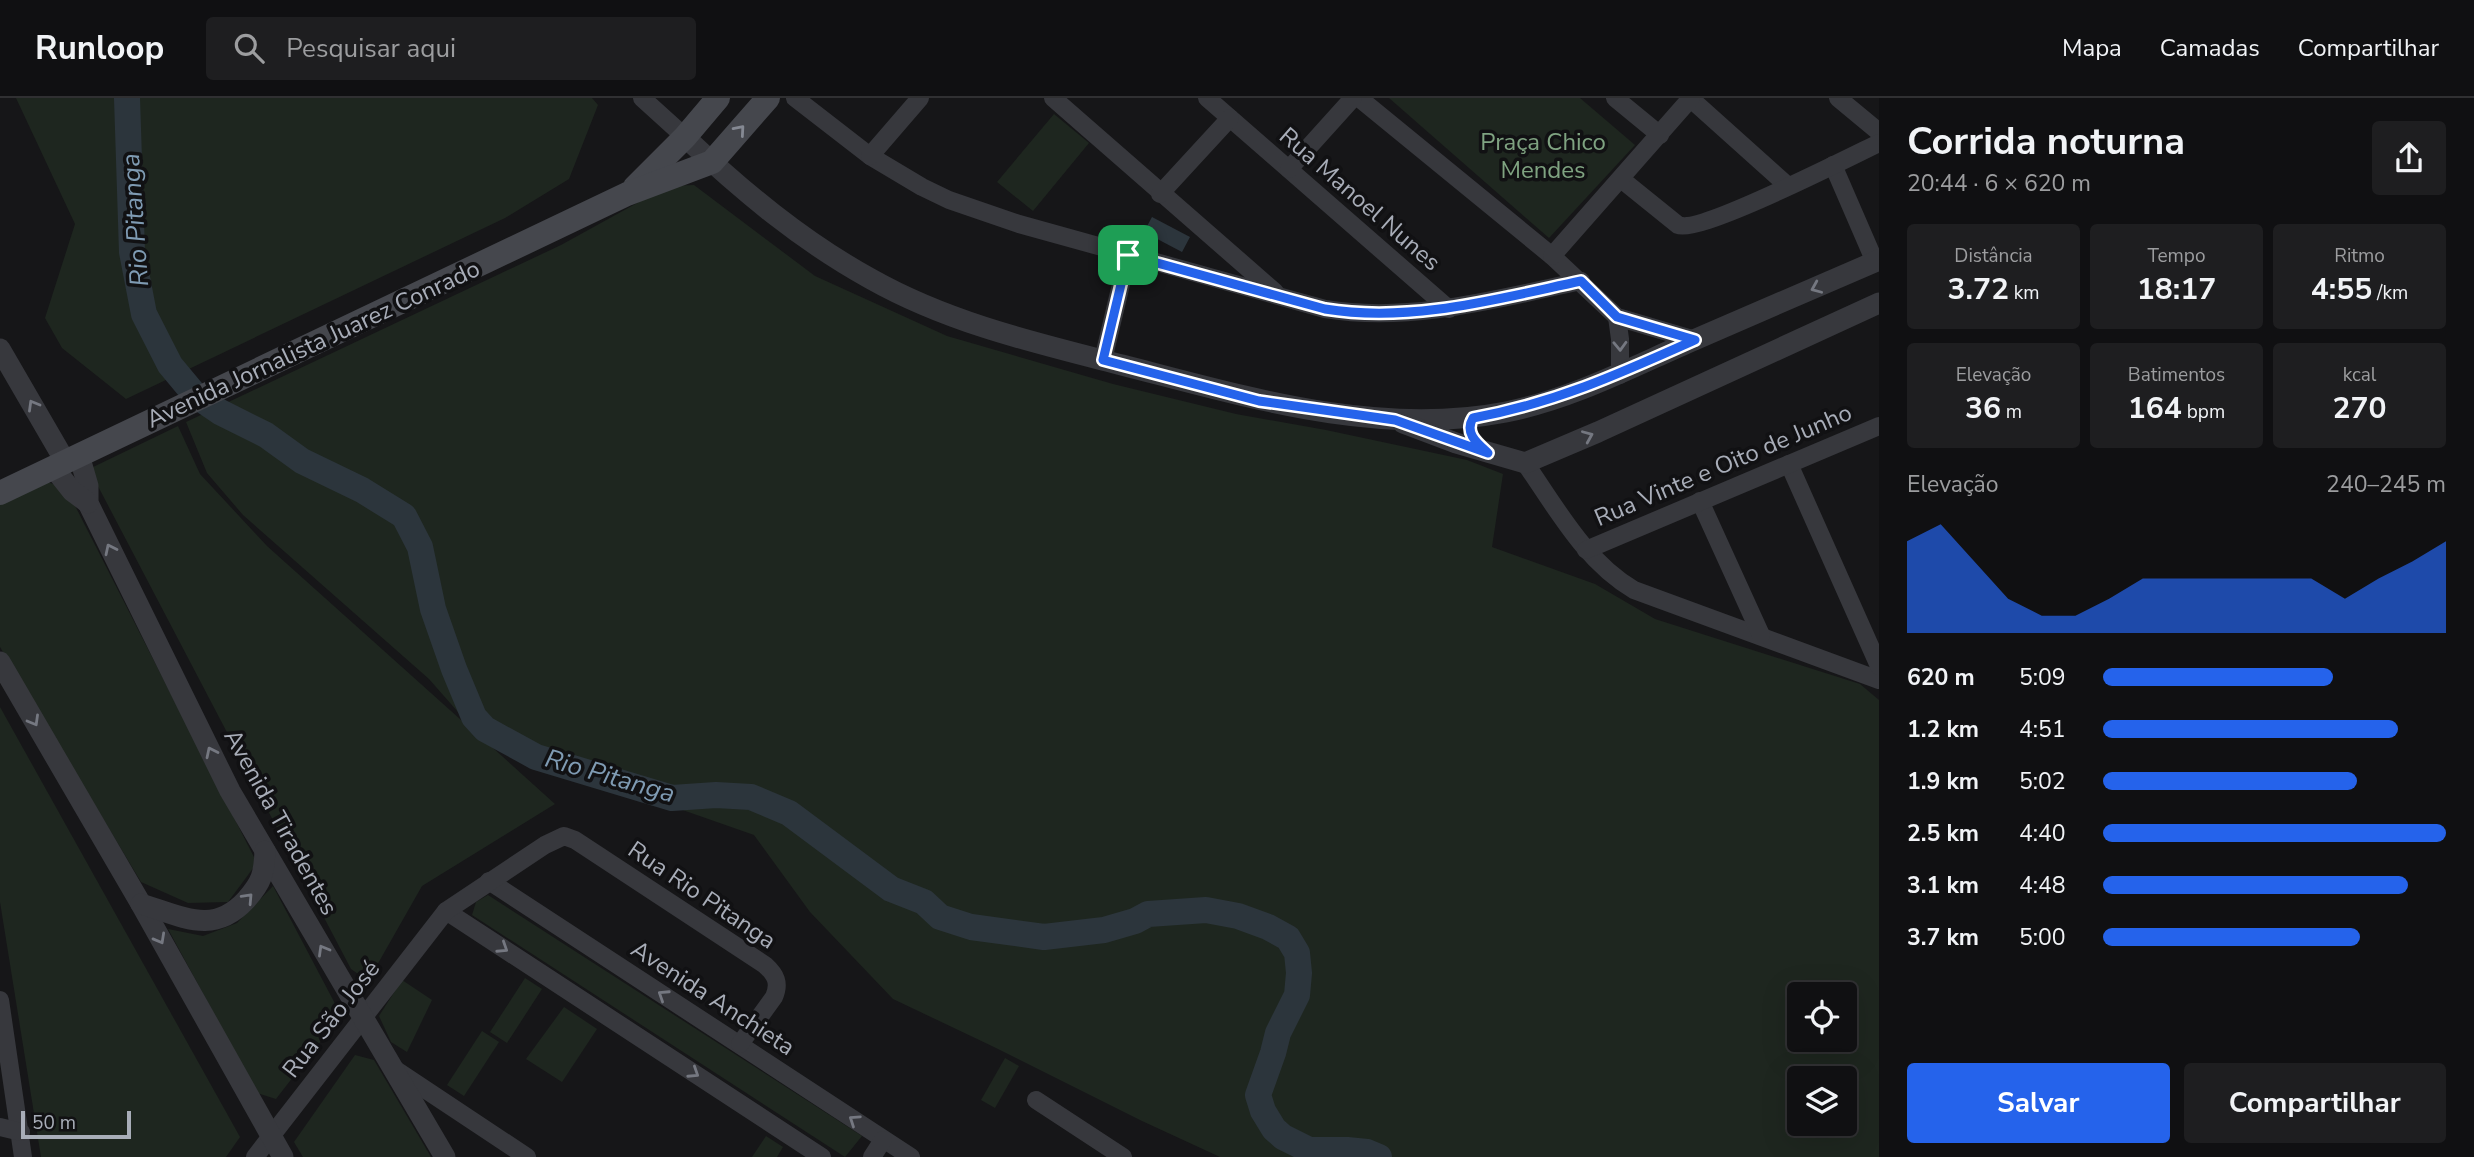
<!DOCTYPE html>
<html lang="pt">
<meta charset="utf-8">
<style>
:root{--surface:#101012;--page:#1e1e20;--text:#f1f3f6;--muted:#9c9d9f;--line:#303032;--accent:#2563eb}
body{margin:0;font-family:"Nunito Sans",sans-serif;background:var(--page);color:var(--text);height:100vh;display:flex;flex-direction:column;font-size:26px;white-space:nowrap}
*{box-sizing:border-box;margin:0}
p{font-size:23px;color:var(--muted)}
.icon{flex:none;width:38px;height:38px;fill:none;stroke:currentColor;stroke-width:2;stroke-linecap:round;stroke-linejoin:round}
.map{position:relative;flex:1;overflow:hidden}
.sheet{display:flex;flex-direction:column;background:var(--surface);width:595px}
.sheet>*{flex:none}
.tools{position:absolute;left:1787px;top:884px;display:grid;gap:14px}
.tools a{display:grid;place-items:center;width:70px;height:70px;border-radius:7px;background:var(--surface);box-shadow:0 7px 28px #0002,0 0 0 2px var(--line);font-size:35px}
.scale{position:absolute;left:21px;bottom:18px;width:110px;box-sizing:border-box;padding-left:7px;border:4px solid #a8adb8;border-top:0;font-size:19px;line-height:24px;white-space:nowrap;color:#a8adb8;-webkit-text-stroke:5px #111113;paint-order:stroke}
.pin{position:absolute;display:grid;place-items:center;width:60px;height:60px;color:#fff;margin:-30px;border-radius:14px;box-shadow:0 4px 10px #0006}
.round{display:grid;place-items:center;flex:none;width:74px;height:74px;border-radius:7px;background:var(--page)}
.headline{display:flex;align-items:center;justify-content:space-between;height:119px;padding:0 28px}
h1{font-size:38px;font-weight:700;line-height:52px}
.metrics{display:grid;grid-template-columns:repeat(3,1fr);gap:10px;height:119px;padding:7px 28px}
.metrics div{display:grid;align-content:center;border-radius:7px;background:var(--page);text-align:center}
.metrics b{font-size:30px;font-weight:700}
.metrics small{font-size:19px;font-weight:400}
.metrics p{font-size:19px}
.chart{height:196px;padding:14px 28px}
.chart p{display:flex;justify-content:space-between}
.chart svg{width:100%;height:126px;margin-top:7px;fill:var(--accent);opacity:.7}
.cta{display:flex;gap:14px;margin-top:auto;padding:14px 28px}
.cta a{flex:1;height:80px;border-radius:7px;background:var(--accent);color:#fff;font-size:28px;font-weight:700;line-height:80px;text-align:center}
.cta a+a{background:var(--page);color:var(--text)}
ul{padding:0 28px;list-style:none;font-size:23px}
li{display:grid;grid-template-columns:112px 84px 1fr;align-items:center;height:52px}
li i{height:18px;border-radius:9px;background:var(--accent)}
header{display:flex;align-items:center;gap:42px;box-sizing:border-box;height:98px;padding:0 35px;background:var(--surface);border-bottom:2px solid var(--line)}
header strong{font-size:33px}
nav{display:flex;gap:38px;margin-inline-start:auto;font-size:24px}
.search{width:490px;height:63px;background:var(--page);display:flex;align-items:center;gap:18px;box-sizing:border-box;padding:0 24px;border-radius:7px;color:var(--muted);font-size:26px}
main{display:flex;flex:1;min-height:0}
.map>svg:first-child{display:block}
</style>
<header>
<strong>Runloop</strong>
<div class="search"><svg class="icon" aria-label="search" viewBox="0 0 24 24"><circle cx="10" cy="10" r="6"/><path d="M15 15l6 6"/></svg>Pesquisar aqui</div>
<nav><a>Mapa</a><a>Camadas</a><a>Compartilhar</a></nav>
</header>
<main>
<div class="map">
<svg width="1879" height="1059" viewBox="0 0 1879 1059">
<rect width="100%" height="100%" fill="#161618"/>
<g fill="#1e261f" fill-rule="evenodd">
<polygon points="16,0 592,0 598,7 569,81 505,120 126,301 62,250 45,220 75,126"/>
<polygon points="1389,0 1580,0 1635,47 1549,140"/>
<polygon points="1054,16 1089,45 1033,113 997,84"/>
<path d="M694,87L815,178L947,238L1113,286L1236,316L1326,332L1467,362L1503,376L1492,449L1595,486L1655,521L1860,586L1879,602V1059H1220L1142,1023L994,949L893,901L810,814L754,737L674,709L573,682L483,641L555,706L422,788L368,883L351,871L89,371L178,328L200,376L267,448L480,639L429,581L243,417L207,375L186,324L561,147L668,88ZM1799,896H1844V942H1799ZM1799,980H1844V1026H1799Z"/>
<polygon points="47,384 66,390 257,765 228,804 188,805 141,784 0,549 0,407"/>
<polygon points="0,609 240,1039 226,1059 41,1059 0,804"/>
<polygon points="273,788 341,917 276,1001 257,995 168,831 203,838 237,825"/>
<polygon points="488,797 862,1038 845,1059 472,817 476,804"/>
<polygon points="525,880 542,891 507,945 490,934"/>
<polygon points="402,882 432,902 407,954 391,944 379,918"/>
<polygon points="564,909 597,931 562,984 526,961"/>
<polygon points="482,933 499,944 464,998 447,987"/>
<polygon points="355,957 374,962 431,1059 303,1059 294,1044"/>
<polygon points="1005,960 1019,968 995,1010 981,1002"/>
<polygon points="766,1038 783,1049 777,1059 752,1059"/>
</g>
<polygon fill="#2c353c" points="1152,119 1190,139 1182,154 1144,134"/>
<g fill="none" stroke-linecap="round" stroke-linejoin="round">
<polyline stroke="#2c353c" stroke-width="26" points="127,0 132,154 144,216 170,267 195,297 220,314 266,337 302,363 362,392 404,418 420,449 433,511 454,571 474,619 485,631 536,659 672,700 716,697 751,699 789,715 891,791 924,804 940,819 971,829 1044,839 1104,832 1135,823 1148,816 1206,812 1238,818 1268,829 1288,840 1297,855 1299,875 1297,897 1278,935 1273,955 1258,997 1263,1013 1274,1031 1283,1039 1309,1052 1347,1052 1367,1054 1379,1059"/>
<g stroke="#37383d" stroke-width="18">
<polyline points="642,0 685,39"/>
<path d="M795,0L870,58L922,89L949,102L1019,126L1325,211C1411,225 1497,201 1581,183"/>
<polyline points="1053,0 1275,194"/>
<polyline points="1207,0 1449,211"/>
<polyline points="1359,0 1552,158 1617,219 1695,242"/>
<polyline points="1615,0 1660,37"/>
<polyline points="1838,0 1879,34"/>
<polyline points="1691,1 1788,88"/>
<polyline points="870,58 920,0"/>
<polyline points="1833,67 1875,164"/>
<polyline points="1289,71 1353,0"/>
<path d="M1621,81L1678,127C1699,136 1850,59 1879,45"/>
<polyline points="1160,96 1230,20"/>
<polyline points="1552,158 1691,0"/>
<polyline points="1617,219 1620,241 1620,277"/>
<polyline points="1103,262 1128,157"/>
<path d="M1525,365C1557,411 1585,463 1634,492L1879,582"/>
<polyline points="1789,366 1879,568"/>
<polyline points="1700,403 1761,537"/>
<polyline points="1586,452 1879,328"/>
<polyline points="489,783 911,1059"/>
<polyline points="446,813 822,1059"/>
<polyline points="0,902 23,1059"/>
<polyline points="393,970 527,1059"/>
<polyline points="1036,1002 1123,1059"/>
<polyline points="0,1029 21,1034"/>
<path d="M255,1059L446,813L545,747L564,738L575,742L765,867C776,877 780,885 774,899L740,946"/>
<polyline points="872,1059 883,1042"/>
</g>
<g stroke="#37383d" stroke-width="21">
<path d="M685,39C742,93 802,143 871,181C949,225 1036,245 1122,267C1247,299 1377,339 1506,314C1572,301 1632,269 1694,242C1755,215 1817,189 1879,162"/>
<polyline points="0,251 65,363"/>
<polyline points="1403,325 1456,345 1525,365 1598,334 1879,205"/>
<polyline points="79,357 88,388 88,405 230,693 445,1059"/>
<polyline points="53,369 72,393 88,405"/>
<polyline points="0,564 141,806 283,1059"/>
<path d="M141,806C182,818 213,838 246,802C262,784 264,776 265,753"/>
</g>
<g stroke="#45474d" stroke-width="24">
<polyline points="635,89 685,39 718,0"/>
<polyline points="0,395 627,96 712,64 768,0"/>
</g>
</g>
<defs><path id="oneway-chevron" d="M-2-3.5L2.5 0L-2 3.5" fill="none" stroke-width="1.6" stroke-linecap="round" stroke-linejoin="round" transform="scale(1.75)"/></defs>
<use stroke="#858993" href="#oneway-chevron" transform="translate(740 32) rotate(-49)"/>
<g stroke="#757881">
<use href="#oneway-chevron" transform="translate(1816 190) rotate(157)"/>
<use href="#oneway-chevron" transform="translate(1620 248) rotate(88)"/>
<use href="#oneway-chevron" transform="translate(33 307) rotate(-120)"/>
<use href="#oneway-chevron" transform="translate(1588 338) rotate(-23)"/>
<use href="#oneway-chevron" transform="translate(110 451) rotate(-116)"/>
<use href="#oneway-chevron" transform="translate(34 623) rotate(60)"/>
<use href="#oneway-chevron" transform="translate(211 654) rotate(-116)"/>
<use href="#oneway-chevron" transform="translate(248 800) rotate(-47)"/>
<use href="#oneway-chevron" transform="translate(160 841) rotate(61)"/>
<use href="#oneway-chevron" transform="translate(503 850) rotate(33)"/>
<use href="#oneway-chevron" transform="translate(323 852) rotate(-120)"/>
<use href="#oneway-chevron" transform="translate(663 897) rotate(-147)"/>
<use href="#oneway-chevron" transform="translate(694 975) rotate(33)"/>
<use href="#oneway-chevron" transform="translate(854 1022) rotate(-146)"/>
</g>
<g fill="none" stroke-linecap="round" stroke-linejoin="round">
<defs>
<path id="route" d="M1128,157L1325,211C1411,225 1497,201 1581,183L1617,219L1695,242C1619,276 1555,305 1473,320C1464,335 1477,345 1488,355L1395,322L1259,303L1103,262Z"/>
</defs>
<use href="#route" stroke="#fff" stroke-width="14"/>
<use href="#route" stroke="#2563eb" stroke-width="9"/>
</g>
<g text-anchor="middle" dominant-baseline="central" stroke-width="7" stroke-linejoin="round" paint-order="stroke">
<g font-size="24" fill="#7fa381" stroke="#111113">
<text x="1543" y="44">Praça Chico<tspan x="1543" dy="28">Mendes</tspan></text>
</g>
<g font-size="24" fill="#a8adb8" stroke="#111113">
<text transform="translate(1360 101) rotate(41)">Rua Manoel Nunes</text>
<text transform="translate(313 246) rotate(-25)">Avenida Jornalista Juarez Conrado</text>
<text transform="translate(1723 367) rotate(-23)">Rua Vinte e Oito de Junho</text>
<text transform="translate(281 724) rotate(61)">Avenida Tiradentes</text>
<text transform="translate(702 797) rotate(34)">Rua Rio Pitanga</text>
<text transform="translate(713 900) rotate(33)">Avenida Anchieta</text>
<text transform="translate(331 921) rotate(-52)">Rua São José</text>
</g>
<g font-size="26" font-style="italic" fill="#7f9bb3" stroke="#111113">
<text transform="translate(135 122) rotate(-94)">Rio Pitanga</text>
<text transform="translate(610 678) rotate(16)">Rio Pitanga</text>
</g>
</g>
</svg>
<div class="tools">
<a><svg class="icon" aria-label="locate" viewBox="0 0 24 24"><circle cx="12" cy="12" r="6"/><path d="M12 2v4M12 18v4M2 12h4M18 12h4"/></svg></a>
<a><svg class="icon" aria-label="layers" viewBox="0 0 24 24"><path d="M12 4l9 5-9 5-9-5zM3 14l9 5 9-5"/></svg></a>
</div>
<div class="scale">50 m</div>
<div class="pin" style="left:1128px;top:157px;background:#1e9e55"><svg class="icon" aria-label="arrive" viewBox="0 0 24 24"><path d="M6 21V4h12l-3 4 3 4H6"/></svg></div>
</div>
<section class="sheet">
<div class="headline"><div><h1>Corrida noturna</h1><p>20:44 · 6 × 620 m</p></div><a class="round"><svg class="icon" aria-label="share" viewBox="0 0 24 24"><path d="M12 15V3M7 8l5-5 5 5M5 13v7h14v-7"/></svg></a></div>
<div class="metrics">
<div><p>Distância</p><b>3.72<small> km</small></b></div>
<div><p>Tempo</p><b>18:17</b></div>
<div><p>Ritmo</p><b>4:55<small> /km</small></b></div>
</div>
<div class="metrics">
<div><p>Elevação</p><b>36<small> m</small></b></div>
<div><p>Batimentos</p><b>164<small> bpm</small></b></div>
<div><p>kcal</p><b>270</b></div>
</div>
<div class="chart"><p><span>Elevação</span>240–245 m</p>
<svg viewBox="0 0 160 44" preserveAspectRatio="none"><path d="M0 44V12L10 6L20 19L30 32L40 38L50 38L60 32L70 25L80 25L90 25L100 25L110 25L120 25L130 32L140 25L150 19L160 12V44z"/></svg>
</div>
<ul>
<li><b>620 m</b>5:09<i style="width:67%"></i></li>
<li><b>1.2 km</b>4:51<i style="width:86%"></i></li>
<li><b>1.9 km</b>5:02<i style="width:74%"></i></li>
<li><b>2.5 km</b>4:40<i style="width:100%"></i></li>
<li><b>3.1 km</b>4:48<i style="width:89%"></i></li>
<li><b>3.7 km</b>5:00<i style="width:75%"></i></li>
</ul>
<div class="cta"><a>Salvar</a><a>Compartilhar</a></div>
</section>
</main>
